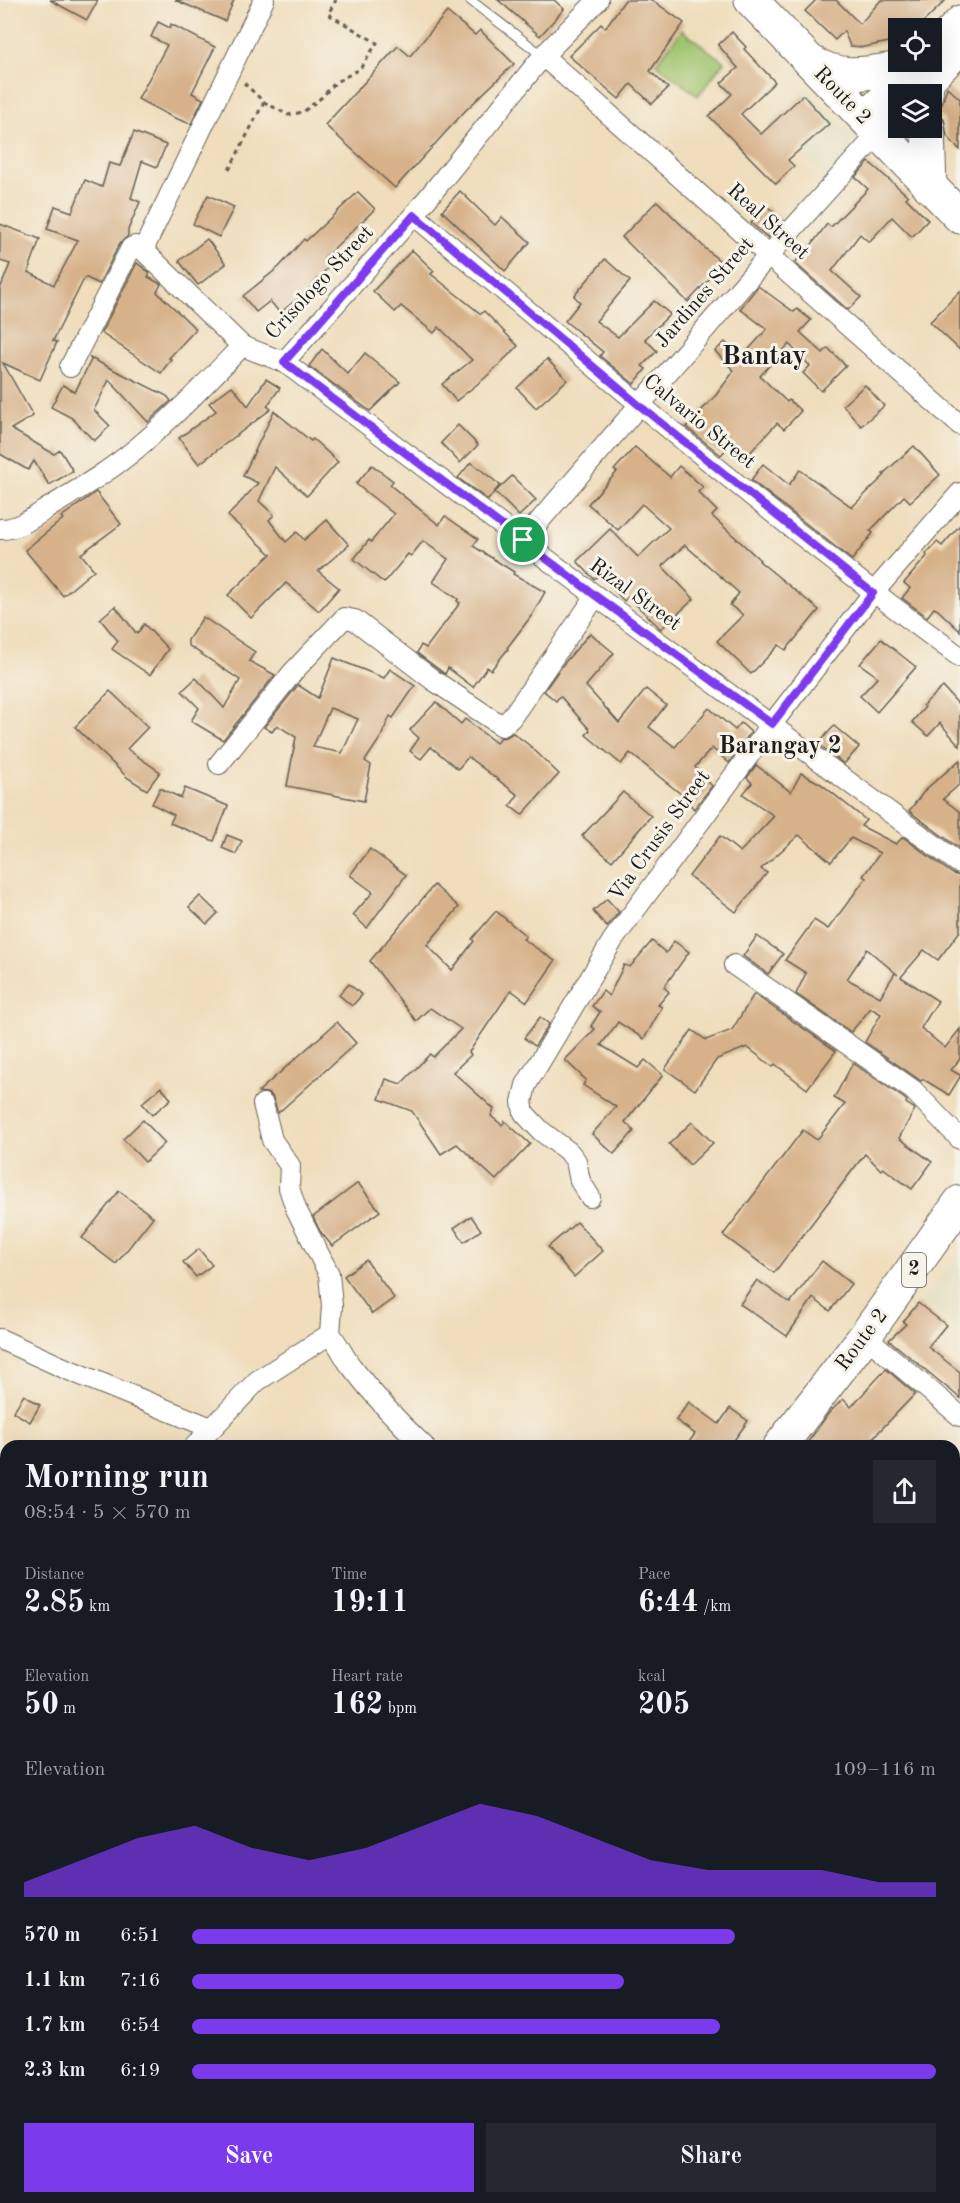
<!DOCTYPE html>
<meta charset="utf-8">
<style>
:root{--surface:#171b24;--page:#242831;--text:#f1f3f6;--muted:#9ea1a6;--accent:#7c3aed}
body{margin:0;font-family:"Old Standard TT",serif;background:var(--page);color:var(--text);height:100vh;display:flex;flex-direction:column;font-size:22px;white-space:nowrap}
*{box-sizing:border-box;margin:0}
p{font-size:20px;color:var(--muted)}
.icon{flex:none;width:33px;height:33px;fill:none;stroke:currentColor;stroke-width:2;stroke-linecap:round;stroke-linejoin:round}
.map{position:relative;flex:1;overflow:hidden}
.sheet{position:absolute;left:0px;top:1440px;width:960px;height:764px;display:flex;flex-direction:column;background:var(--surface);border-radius:18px 18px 0 0;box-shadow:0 6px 24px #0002}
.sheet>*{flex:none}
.controls{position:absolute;left:888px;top:18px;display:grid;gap:12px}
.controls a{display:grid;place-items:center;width:54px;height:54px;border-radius:0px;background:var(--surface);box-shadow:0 6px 24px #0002;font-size:30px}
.pin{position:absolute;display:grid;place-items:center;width:51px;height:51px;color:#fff;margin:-26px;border:3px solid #fff;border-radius:50%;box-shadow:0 2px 6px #0007}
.round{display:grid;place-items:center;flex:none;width:63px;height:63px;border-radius:0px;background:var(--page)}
.summary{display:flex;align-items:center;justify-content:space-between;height:102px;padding:0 24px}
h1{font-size:33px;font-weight:600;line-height:45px}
.metrics{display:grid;grid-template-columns:repeat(3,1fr);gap:9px;height:102px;padding:6px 24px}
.metrics div{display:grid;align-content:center}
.metrics b{font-size:30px;font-weight:600}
.metrics small{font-size:16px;font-weight:400}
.metrics p{font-size:16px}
.chart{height:168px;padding:12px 24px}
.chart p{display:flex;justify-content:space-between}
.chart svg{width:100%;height:108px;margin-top:6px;fill:var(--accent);opacity:.7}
.button{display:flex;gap:12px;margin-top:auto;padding:12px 24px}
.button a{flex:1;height:69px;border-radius:0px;background:var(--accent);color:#fff;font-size:24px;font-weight:600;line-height:69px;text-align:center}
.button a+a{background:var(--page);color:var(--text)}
ul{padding:0 24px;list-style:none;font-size:20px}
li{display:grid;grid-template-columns:96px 72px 1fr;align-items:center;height:45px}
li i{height:15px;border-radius:8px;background:var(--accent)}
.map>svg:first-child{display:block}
</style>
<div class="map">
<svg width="960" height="2203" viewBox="0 0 960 2203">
<rect width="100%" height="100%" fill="#f7f3e8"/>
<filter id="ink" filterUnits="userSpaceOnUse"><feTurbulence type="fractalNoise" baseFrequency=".0167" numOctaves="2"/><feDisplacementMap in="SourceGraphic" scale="12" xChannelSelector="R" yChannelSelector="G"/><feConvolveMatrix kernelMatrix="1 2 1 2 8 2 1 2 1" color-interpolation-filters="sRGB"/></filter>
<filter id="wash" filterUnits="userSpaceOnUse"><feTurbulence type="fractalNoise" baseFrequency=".008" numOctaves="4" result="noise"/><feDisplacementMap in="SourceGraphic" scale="24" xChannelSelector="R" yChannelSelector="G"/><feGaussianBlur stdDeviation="1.35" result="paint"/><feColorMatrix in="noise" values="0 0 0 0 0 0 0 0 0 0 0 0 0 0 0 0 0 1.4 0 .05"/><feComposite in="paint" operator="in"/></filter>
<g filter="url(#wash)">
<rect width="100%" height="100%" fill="#efddbb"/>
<g fill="#e1dcbb">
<polygon points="806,87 860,143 824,176 771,120"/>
<polygon points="960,1253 960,1329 921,1301"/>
</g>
<polygon fill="#9fc36d" stroke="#5e7044" stroke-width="1.5" points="682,30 724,62 698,96 656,64"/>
<g id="blocks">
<g fill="#d6b189" fill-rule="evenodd">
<polygon points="50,0 98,0 87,20"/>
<polygon points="175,0 234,0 225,21"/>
<polygon points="498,0 554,0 564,9 540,36"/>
<polygon points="625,0 652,0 684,23 650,71 668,88 652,104 631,84 619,99 569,56 601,24 605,28"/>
<polygon points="816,0 836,0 860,24 881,0 946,0 917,28 898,28 898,36 889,42 864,47 850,46 844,31 835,40 805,11"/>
<polygon points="447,12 475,35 480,30 514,64 465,111 395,188 325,125 398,46 410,56"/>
<polygon points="158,22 170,28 171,24 215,47 192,93 203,99 191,124 172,117 138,99 167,45 151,37"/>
<polygon points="732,32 746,47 744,49 775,82 741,114 761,134 803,95 829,124 788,160 794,166 776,184 709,116 732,94 721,83 738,68 718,45"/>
<polygon points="947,87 960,99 960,150 947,136 944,119 935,111 942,104"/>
<polygon points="134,132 166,145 157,167 142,161 131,198 140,202 128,230 128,236 120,243 99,284 85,277 53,341 57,342 40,380 3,363 33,416 11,429 54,454 60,450 73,471 49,485 34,461 28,470 0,454 0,289 10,264 0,261 0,224 40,239 28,272 54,285 78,240 47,229 55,206 72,212 85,180 102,187 109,163 120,166"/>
<polygon points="869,162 908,196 906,198 928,220 912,237 892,217 869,242 860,234 832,271 861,297 848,310 795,263 801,255 803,256 827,224 831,227 868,189 855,177"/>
<polygon points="460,191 495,225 502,217 530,242 505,271 442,211"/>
<polygon points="358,192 375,209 324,258 331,264 309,289 280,313 270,301 256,312 243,296 279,267 304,239 306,241"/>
<polygon points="208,195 234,207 219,237 193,224"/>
<polygon points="657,201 707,250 727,267 715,281 711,277 688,302 622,237"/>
<polygon points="767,206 783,221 768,238 751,223"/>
<polygon points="207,239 226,264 198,285 179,261"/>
<polygon points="412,250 434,271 431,274 481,314 484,311 518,346 485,378 456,401 442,384 472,360 439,327 434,333 401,306 395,312 373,291"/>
<polygon points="605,259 630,281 596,321 618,337 654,301 670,314 645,339 657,351 642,366 646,369 634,384 600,356 603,352 565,321 580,302 574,296"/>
<polygon points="137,263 150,273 148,277 161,284 157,292 196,329 169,358 171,359 161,373 101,333"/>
<polygon points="758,286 794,312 797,309 811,320 800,332 823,353 828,348 846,366 821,391 803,373 810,366 789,344 760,376 787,402 789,400 801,411 784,429 777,423 747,456 732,443 721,455 686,427 716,395 734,371 715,351 725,342 741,358 767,329 740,309"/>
<polygon points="960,291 960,350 930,322"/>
<polygon points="322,349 348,374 365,353 400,382 370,411 309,366"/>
<polygon points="90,358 167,396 171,401 148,422 109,380 94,410 110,426 94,441 72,418 51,407 63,385 75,392 91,360"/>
<polygon points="547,359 567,380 536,408 517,388"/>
<polygon points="266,379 280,388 267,406 271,409 199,464 179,438 216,411 209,403 232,386 248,406"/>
<polygon points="865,385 884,406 861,426 843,405"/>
<polygon points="274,411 311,441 313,439 338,462 307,496 275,467 259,501 274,515 269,520 286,542 297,532 304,540 327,520 349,545 318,571 339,588 319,611 286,583 251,618 228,595 271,554 228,516 258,483 243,476"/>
<polygon points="458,425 478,445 460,463 441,443"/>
<polygon points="914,446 940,475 910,502 904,496 870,531 873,533 852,560 751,480 763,464 789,485 800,470 852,507 885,475 883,474"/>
<polygon points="635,447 670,477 679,466 703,487 698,492 717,511 712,516 760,560 759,561 819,610 786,650 779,645 751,674 717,641 743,615 730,605 739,593 685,545 662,566 694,599 661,629 628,597 624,601 600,575 594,579 577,561 610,529 638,557 669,528 642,504 618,530 588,504 617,472 614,470"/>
<polygon points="471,462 500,485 488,500 458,478"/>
<polygon points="372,465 393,481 390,485 439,525 445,516 478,539 473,546 514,572 513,574 545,592 532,615 507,648 508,649 491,670 487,667 473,687 448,668 445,674 417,653 421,645 426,648 460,603 457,601 458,599 433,582 448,559 423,541 411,556 408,554 384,583 354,559 369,540 371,542 394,514 356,484"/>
<polygon points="512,476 536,500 519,516 495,492"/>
<polygon points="96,492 121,524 81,554 94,570 63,596 25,550 63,519 61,517"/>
<polygon points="960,525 960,631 938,610 934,608 927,617 902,598 910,588 904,583 927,556 926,554 937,542 942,546"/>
<polygon points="115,606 137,634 144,624 168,649 150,675 112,649 118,641 100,619"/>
<polygon points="203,617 255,652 249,661 275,675 223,740 191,721 199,708 182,691 196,678 224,708 240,680 188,645 188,640"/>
<polygon points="590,633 614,653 586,686 619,723 646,689 666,705 649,727 675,747 709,708 735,730 741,723 751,732 729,763 712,748 695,767 712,786 694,809 682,795 630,753 621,764 586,735 590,730 560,696 556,701 544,691 561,667"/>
<polygon points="881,639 916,667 877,712 860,696 878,677 860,664"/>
<path d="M334,658L384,678L390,669L415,686L393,718L390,716L381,737L365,761L371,765L364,801L287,786L296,737L277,725L272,732L264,727L298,685L318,698ZM330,708L358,719L342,753L313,747Z"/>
<polygon points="943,687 960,706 960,746 940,723 928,736 912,722 925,707 923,705"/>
<polygon points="110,691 148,727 127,749 160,772 147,790 128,778 75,727"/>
<polygon points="436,702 461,724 465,719 496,743 500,738 506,737 513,733 529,745 559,774 522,815 510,806 518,795 468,757 458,769 431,747 421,759 410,751 419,738 410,730"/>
<polygon points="834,726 859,747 844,764 818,744"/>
<polygon points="960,760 960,784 943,799 960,812 960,849 909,811 926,789"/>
<path d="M756,765L791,792L801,773L821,784L866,820L861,826L896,844L903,837L953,874L960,876V931L938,960L924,950L901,977L938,1001L921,1028L945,1048L960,1029V1059L951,1070L960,1075V1077L949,1095L923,1079L921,1081L865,1042L881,1014L871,1008L851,1032L796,994L806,973L785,960L814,920L828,929L866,878L863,876L880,853L851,838L831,862L799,835L761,869L767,873L736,912L689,876L720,836L740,852L774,816L743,794L752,783L747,778ZM867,949L898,975L895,973L880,997L847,979Z"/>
<polygon points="160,788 181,798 185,788 228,806 214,841 170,823 174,815 152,804"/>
<polygon points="623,792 651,816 612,861 582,836"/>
<polygon points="227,835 242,841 236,854 222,848"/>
<polygon points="370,849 406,875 367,928 353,915 373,892 350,875"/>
<polygon points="434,885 459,907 427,945 452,970 474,941 472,939 496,911 526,936 523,939 555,961 527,1002 511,990 469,1052 471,1055 453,1072 494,1109 491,1116 502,1125 505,1121 530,1144 496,1180 457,1144 441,1154 412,1111 379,1099 386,1079 401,1084 430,1054 433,1057 461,1029 430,1008 416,1021 370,961"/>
<polygon points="200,896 218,913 207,924 189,907"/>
<polygon points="607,899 619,912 607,927 593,911"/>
<polygon points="757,936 783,954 768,974 743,956"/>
<polygon points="652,941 666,953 674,941 689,952 664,987 669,992 658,1005 662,1007 644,1039 618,1022 601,1045 638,1068 645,1060 663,1075 625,1122 634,1131 614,1154 592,1134 616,1107 583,1085 586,1080 565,1060 595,1029 591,1026 600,1012 592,1006 603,991 609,996 624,965 630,967"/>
<polygon points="349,984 362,995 352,1006 339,995"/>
<polygon points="754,994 836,1051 807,1089 775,1064 773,1067 747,1047 717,1059 695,1090 665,1069 692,1030 706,1040 732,1030"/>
<polygon points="540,1017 549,1024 535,1046 524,1038"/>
<polygon points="337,1022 356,1043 278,1113 272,1096 267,1093 258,1092"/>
<polygon points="853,1063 905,1099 907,1101 906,1103 915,1109 899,1138 932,1162 912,1189 883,1168 881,1170 865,1154 774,1273 723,1235 803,1130 817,1140 845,1104 834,1098"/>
<polygon points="161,1087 171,1099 152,1115 142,1103"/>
<polygon points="143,1120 165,1143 145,1162 123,1139"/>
<polygon points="692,1122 713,1143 690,1165 669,1144"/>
<polygon points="358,1183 380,1211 332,1246 320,1231 313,1217"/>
<polygon points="119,1191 153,1217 116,1264 82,1238"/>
<polygon points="471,1216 481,1230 464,1242 454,1228"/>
<polygon points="577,1222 603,1251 574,1277 548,1247"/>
<polygon points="199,1249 212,1265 196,1277 183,1262"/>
<polygon points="366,1260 394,1298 372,1314 344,1276"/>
<polygon points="822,1261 851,1284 830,1311 813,1298 787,1336 740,1304 757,1280 790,1303"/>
<polygon points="918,1303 946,1325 928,1347 960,1372 960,1398 889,1340 906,1324 903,1322"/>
<polygon points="886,1369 915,1394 873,1438 884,1446 805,1446 828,1414 843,1399 851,1407"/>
<polygon points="24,1395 40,1405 30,1422 13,1412"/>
<polygon points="689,1402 719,1424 730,1408 748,1421 730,1446 686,1446 695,1434 676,1420"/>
</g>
</g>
</g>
<g filter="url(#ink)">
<use href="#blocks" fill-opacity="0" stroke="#666054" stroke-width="1.5"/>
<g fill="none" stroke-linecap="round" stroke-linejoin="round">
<defs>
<polyline id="lane" points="470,0 543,56"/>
<g id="street">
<polyline points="543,56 960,425"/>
<path d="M414,215C593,366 772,518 960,657"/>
<polyline points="143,250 264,0"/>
<polyline points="284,362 596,596 960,864"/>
<polyline points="70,367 131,248 135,246 143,250 242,346"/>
<path d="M0,529C19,530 38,514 53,505C82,487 111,470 137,448C174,417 208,381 242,346L284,362L414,215L543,56L598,0"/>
<polyline points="523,540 769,255 878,134"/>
<polyline points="219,764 293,672 344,618 355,620 433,680 502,726 511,718 596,596"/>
<polyline points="734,965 913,1090 960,1139"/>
<path d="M263,1104L272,1140L290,1166L289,1188L296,1209L329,1274L332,1306L330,1334C339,1344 343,1356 351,1366C373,1395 397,1421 424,1446"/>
<polyline points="590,1197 580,1181 576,1161 569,1152 541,1131 524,1113 522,1102 526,1085 613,940 772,724 873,593 960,493"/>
<polyline points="865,1336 960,1416"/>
<polyline points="0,1339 64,1368 211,1428"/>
<polyline points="195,1446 257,1381 330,1334"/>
<polyline points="0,1657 6,1649"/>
<polyline points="954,2101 960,2093"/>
<polyline points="581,2198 589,2203"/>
<polyline points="837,2198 845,2203"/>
<polyline points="882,2203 886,2198"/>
</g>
<g id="secondary">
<polyline points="932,47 960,19"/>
<polyline points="917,94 960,52"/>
<polyline points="863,117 917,62"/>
<polyline points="878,134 898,113"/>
</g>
<g id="highway">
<polyline points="751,0 960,217"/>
<path d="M810,61C845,83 874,71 913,66"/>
<polyline points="926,94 927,84"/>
<polyline points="928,128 930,187"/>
<polyline points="780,1446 865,1336 960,1202"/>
<polyline points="193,2203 197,2198"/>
</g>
</defs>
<use href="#lane" stroke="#666054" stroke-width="11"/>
<use href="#street" stroke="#666054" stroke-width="22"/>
<use href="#secondary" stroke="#666054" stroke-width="29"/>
<use href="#highway" stroke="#666054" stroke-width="35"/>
<g stroke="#666054" stroke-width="3" stroke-dasharray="4.5 4.5" stroke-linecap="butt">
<polyline points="244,83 264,102 288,115 303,112 322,97 336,82 360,69 377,43 328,14 336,0"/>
<polyline points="229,170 264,102"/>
</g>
<use href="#lane" stroke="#fff" stroke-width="9"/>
<use href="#street" stroke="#fff" stroke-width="20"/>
<use href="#secondary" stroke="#fff" stroke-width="27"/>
<use href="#highway" stroke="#fff" stroke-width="33"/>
</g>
</g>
<g fill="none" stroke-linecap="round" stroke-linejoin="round" filter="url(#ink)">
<defs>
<polygon id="route" points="414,215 640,406 873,593 772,724 596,596 284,362"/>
</defs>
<use href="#route" stroke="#fff" stroke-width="12"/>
<use href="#route" stroke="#7c3aed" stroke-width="8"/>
</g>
<g text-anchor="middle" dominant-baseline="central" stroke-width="6" stroke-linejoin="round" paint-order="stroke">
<rect fill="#f7f3e8" stroke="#5e5c59" stroke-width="1.5" x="902" y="1253" width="24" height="34" rx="4.5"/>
<g font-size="20" font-weight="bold" fill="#1c1c1c">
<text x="914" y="1270">2</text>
</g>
<g font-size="21" fill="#1c1c1c" stroke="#f7f3e8">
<text transform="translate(842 96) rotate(46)">Route 2</text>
<text transform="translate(768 222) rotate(42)">Real Street</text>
<text transform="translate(320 283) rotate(-47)">Crisologo Street</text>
<text transform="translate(705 293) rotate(-49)">Jardines Street</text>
<text transform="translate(699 422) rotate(39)">Calvario Street</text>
<text transform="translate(635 595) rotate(36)">Rizal Street</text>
<text transform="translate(660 836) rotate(-54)">Via Crusis Street</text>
<text transform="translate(862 1340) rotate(-53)">Route 2</text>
</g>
<g font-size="24" font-weight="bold" fill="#1c1c1c" stroke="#f7f3e8">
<text x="780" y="747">Barangay 2</text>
</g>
<g font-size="27" font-weight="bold" fill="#1c1c1c" stroke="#f7f3e8">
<text x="764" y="356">Bantay</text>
</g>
</g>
</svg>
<div class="controls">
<a><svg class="icon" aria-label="locate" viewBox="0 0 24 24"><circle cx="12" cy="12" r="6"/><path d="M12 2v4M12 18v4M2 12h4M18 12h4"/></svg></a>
<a><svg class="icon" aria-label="layers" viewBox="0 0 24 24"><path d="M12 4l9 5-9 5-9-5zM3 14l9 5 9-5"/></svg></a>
</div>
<div class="pin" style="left:523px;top:540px;background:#1e9e55"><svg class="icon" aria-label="arrive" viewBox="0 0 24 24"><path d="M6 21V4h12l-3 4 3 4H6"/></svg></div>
<section class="sheet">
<div class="summary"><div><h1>Morning run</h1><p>08:54 · 5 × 570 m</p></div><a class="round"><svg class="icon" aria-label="share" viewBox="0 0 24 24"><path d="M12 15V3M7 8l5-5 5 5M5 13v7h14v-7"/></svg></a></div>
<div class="metrics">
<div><p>Distance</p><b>2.85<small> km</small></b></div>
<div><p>Time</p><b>19:11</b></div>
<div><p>Pace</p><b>6:44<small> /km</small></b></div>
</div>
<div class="metrics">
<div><p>Elevation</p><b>50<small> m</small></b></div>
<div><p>Heart rate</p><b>162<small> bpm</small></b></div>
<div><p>kcal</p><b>205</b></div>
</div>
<div class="chart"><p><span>Elevation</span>109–116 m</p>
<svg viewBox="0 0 160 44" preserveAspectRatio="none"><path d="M0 44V38L10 29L20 20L30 15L40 24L50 29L60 24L70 15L80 6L90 11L100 20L110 29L120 33L130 33L140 33L150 38L160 38V44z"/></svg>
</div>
<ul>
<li><b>570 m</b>6:51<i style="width:73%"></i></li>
<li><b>1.1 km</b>7:16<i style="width:58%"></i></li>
<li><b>1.7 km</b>6:54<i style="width:71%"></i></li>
<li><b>2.3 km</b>6:19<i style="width:100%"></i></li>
</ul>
<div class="button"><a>Save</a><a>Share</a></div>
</section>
</div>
